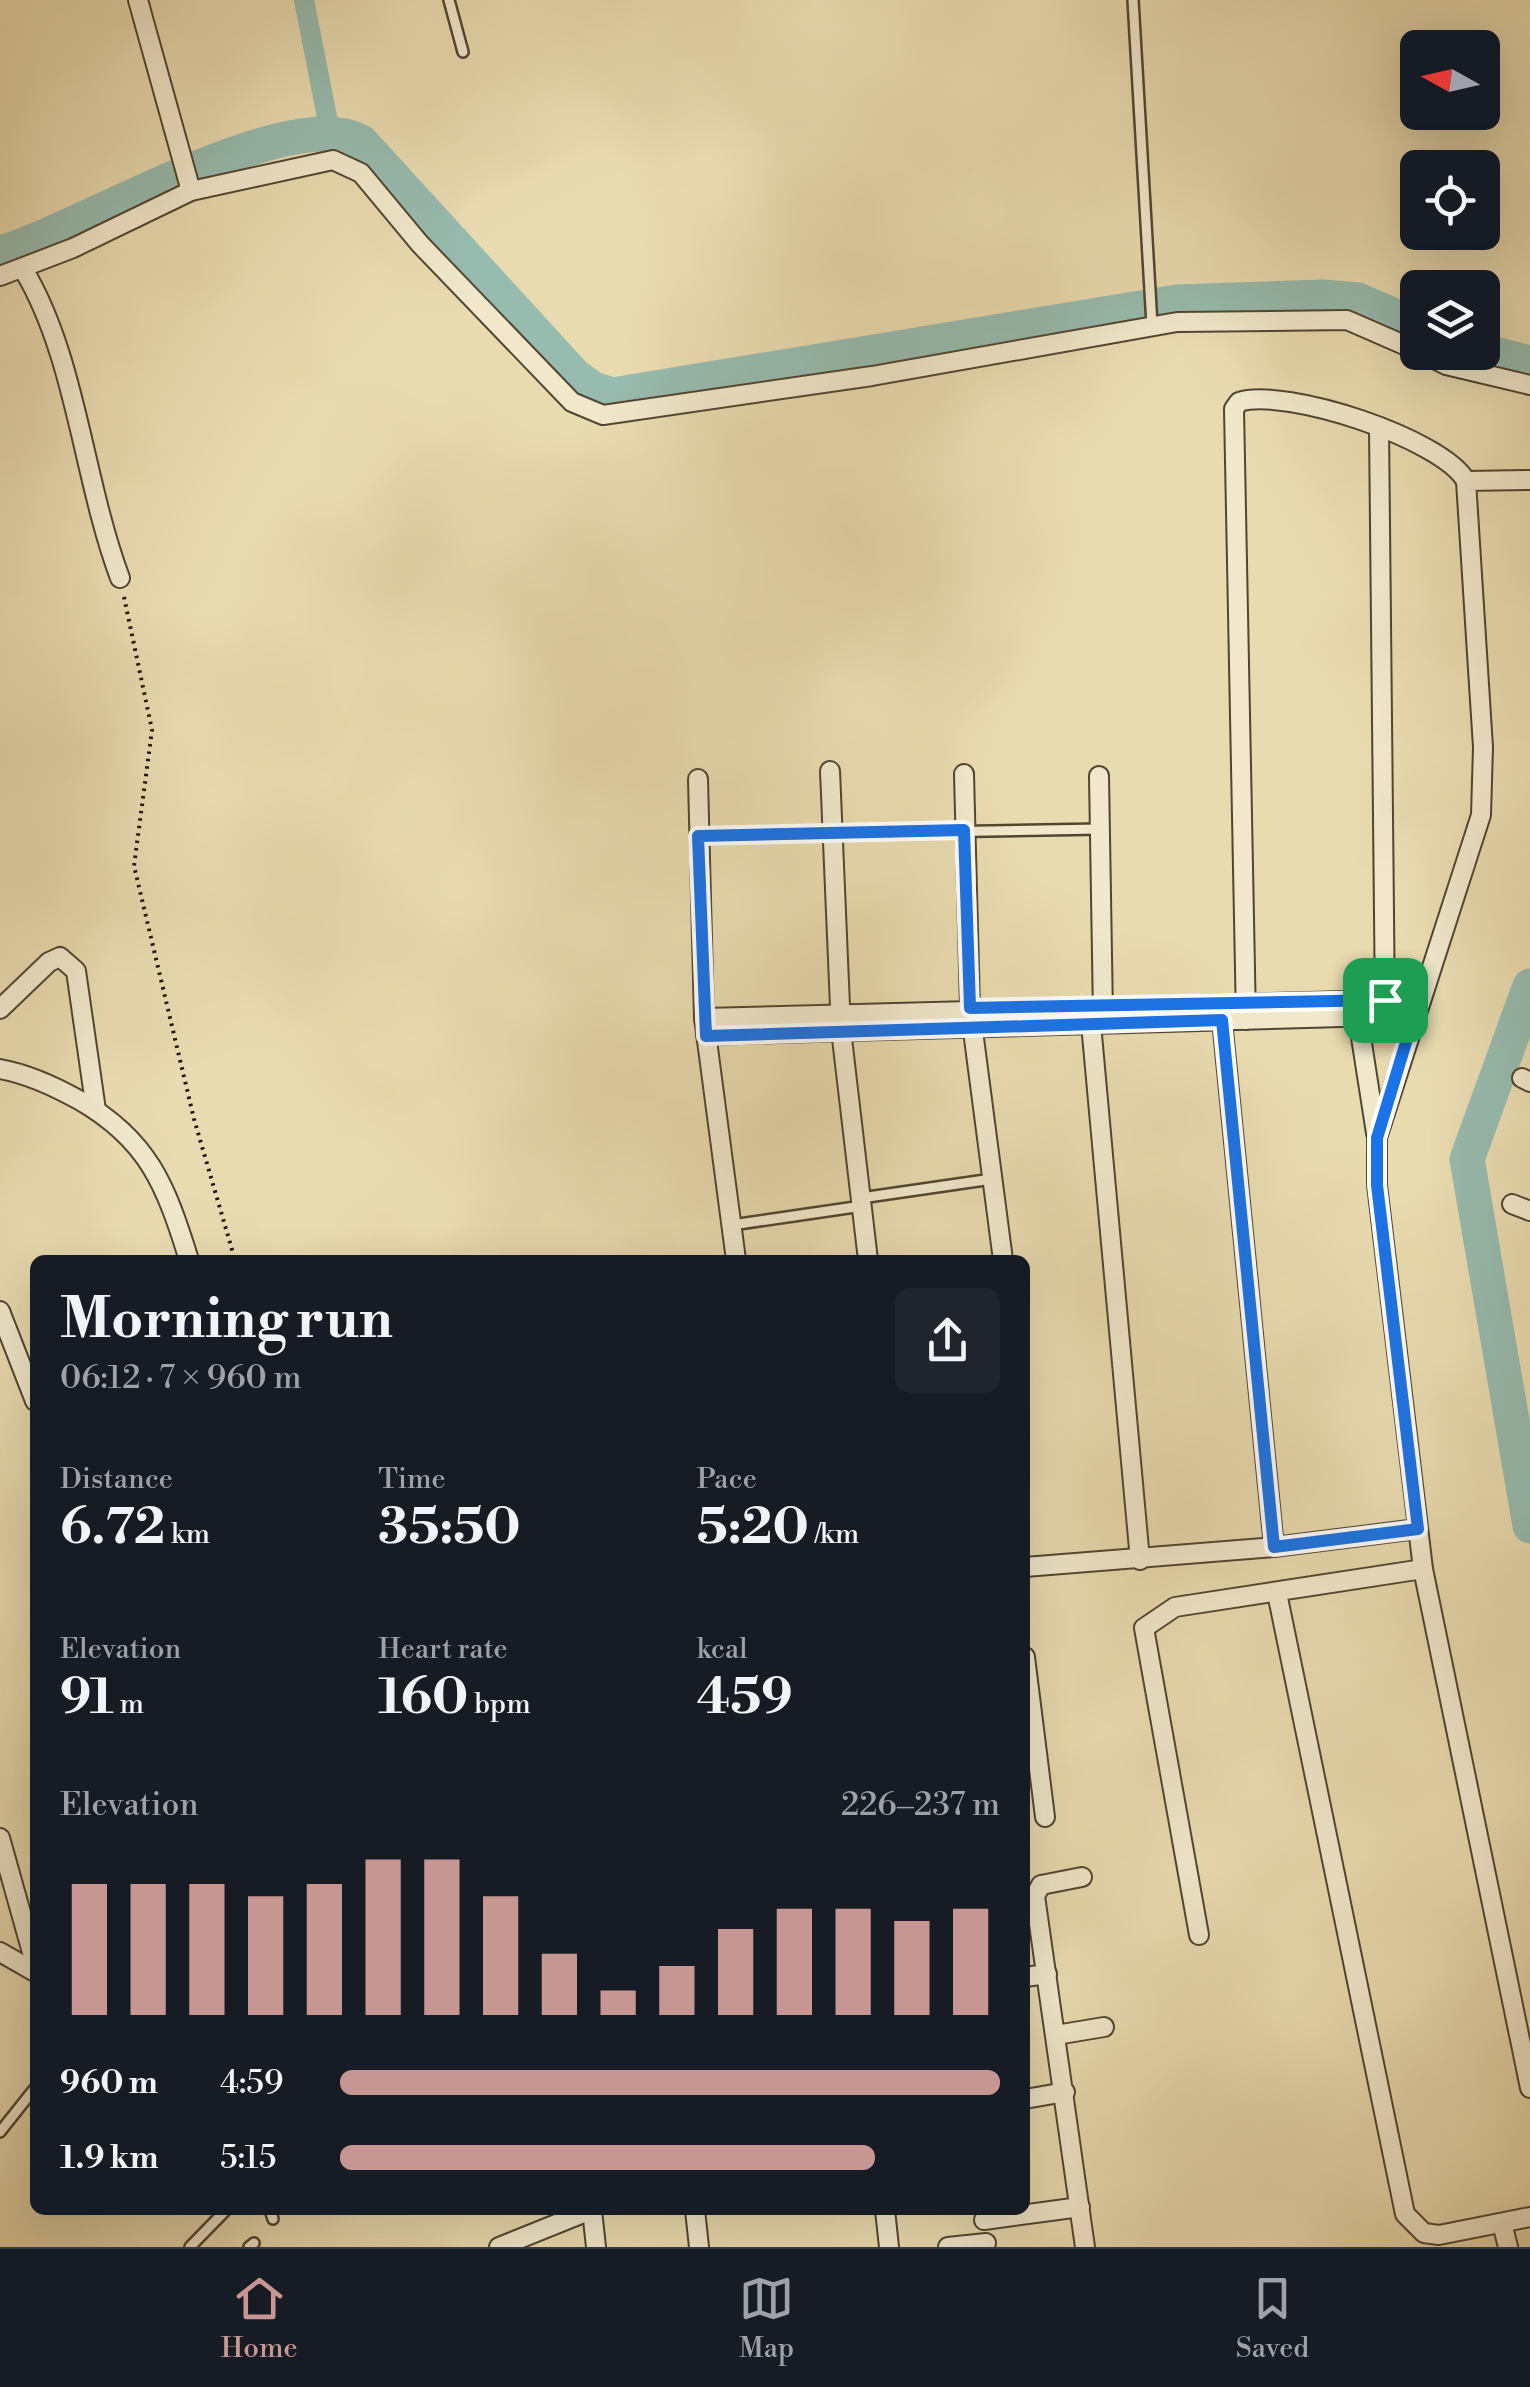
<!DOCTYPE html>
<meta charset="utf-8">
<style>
:root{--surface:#171b24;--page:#20242c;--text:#f1f3f6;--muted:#9ea1a6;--line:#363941;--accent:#c59692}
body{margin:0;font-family:"Libre Bodoni",serif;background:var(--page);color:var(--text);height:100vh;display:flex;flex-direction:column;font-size:38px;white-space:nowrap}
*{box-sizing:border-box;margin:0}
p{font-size:32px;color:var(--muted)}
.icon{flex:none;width:55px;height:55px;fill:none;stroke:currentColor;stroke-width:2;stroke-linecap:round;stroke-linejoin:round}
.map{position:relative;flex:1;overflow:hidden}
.drawer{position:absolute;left:30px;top:1255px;width:1000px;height:960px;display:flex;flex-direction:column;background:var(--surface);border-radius:15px;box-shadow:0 10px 40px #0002}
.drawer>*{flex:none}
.needle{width:65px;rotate:278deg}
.fabs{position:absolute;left:1400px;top:30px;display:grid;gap:20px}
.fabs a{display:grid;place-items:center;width:100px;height:100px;border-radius:15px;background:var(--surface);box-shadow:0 10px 40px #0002;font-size:50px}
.pin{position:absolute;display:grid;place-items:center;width:85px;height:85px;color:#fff;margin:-42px;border-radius:20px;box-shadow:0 5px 15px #0006}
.round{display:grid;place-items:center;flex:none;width:105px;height:105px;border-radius:15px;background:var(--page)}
.summary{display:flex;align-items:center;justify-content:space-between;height:170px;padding:0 30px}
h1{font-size:55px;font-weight:700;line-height:75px}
.stats{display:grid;grid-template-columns:repeat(3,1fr);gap:15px;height:170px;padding:10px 30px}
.stats div{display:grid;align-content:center}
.stats b{font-size:50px;font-weight:700}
.stats small{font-size:28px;font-weight:400}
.stats p{font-size:28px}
.chart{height:280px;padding:20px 30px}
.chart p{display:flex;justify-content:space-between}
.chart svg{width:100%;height:180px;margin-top:10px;stroke:var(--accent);stroke-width:6}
ul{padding:0 30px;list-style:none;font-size:32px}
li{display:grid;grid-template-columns:160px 120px 1fr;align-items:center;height:75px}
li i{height:25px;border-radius:12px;background:var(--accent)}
.tabs{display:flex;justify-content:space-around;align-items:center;height:140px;border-top:2px solid var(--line);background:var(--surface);font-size:28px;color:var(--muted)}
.tabs a{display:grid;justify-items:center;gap:5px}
.tabs .selected{color:var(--accent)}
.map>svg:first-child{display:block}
</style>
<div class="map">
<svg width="1530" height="2247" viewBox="0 0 1530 2247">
<rect width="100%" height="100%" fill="#e9dbb0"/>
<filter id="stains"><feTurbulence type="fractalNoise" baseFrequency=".002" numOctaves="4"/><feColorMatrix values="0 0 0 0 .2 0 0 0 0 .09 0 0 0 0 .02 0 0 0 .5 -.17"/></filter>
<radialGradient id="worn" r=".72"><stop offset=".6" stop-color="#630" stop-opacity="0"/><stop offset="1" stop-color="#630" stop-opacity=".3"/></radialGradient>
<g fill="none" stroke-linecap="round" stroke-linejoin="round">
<polyline stroke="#97bbaf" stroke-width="20" points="304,0 330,132"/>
<g stroke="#97bbaf" stroke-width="35">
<path d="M0,253C80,231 288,101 361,142L575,376L593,389L613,395L1177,302L1323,297L1358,300L1418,326"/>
<polyline points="1482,351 1530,363"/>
<polyline points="1530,986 1467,1159 1530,1526"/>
</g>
<defs>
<g id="lane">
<polyline points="449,0 463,52"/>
<polyline points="1133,0 1152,325"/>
<polyline points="699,836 1100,829"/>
<polyline points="861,1198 992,1179"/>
<polyline points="732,1225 862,1206"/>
<polyline points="0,2132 35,2088"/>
<polyline points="270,2210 273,2219"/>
<polyline points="190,2247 226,2210"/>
<polyline points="249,2247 254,2243"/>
</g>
<g id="street">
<polyline points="138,0 191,191"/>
<path d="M23,269C76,356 83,479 120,578"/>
<polyline points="0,276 73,248 191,191 333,160 361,173 420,244 572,402 603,415 872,376 1177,322 1347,320 1418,351"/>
<polyline points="1420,352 1446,365 1530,385"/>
<polyline points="1379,427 1385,1011"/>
<polyline points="1530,480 1466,481 1483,747 1481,815 1377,1138 1377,1185 1423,1569 1530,2088"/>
<polyline points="830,771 841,1030 868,1260"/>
<polyline points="964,774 970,1008 1003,1260"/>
<polyline points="1099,776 1103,1015"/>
<polyline points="698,779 704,1018 736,1260"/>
<polyline points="0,1009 49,962 60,957 76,971 96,1110"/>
<polyline points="1221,1010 1274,1547"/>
<polyline points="1090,1013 1140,1560"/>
<polyline points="704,1018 1420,999"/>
<polyline points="1358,1018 1376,1133"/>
<path d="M1246,1020L1234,409L1239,402C1285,387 1443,439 1466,481"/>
<polyline points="706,1035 1414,1015"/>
<path d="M0,1069C28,1074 54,1086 79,1100C149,1140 166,1186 189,1260"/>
<polyline points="1522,1078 1530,1082"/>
<polyline points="1512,1204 1530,1211"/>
<polyline points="0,1311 35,1401"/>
<polyline points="1025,1567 1274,1547 1417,1529"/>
<polyline points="1277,1593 1405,2214 1424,2233 1439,2235 1530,2217"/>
<polyline points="1025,1657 1045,1817"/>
<polyline points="0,1838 35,1963"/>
<polyline points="1082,1877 1041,1885 1035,1896 1085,2247"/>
<polyline points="1199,1935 1144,1628 1175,1607 1423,1569"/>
<polyline points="0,1952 35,1972"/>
<polyline points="1025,1977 1047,1974"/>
<polyline points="1056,2035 1104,2027"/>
<polyline points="1025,2099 1065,2092"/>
<polyline points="592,2210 596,2247"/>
<polyline points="695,2210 699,2247"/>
<polyline points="885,2210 889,2247"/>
<polyline points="984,2220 1080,2207"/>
<polyline points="1504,2231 1508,2247"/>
<polyline points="499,2247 591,2210"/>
<polyline points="948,2247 986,2243"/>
</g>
</defs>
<use href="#lane" stroke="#514632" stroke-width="14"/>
<use href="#street" stroke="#514632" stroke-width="22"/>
<polyline stroke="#1e1508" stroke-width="4" stroke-dasharray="2.5 5" stroke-linecap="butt" points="124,597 152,730 134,866 194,1119 235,1260"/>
<use href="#lane" stroke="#f1e8cc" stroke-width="9"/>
<use href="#street" stroke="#f1e8cc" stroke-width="18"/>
</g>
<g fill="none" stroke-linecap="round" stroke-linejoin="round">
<defs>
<polygon id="route" points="964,830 970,1008 1385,1000 1385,1016 1414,1016 1377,1138 1377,1185 1418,1529 1274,1547 1222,1020 706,1036 698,836"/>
</defs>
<use href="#route" stroke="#fff" stroke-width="20"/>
<use href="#route" stroke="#1a73e8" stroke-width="12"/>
</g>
<rect width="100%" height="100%" filter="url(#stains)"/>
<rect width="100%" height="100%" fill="url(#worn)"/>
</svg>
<div class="fabs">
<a><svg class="needle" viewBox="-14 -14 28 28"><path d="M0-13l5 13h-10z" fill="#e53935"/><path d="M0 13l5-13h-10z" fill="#9ea1a6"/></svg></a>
<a><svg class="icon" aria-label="locate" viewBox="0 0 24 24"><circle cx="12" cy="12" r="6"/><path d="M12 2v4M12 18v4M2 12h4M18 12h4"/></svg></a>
<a><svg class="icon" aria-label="layers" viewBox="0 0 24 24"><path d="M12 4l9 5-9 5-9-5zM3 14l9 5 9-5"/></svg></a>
</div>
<div class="pin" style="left:1385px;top:1000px;background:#1e9e55"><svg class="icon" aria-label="arrive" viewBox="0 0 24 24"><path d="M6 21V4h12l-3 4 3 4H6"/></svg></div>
<section class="drawer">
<div class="summary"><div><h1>Morning run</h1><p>06:12 · 7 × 960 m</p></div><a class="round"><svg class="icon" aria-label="share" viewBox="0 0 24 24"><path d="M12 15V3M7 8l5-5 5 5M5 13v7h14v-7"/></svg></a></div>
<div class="stats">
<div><p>Distance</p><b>6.72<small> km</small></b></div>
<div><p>Time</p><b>35:50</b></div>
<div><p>Pace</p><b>5:20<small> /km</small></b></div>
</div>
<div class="stats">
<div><p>Elevation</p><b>91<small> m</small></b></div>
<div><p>Heart rate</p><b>160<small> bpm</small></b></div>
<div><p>kcal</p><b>459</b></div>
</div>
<div class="chart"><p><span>Elevation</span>226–237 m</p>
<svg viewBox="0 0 160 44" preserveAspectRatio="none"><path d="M5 44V12M15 44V12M25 44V12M35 44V15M45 44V12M55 44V6M65 44V6M75 44V15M85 44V29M95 44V38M105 44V32M115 44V23M125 44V18M135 44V18M145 44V21M155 44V18"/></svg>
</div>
<ul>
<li><b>960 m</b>4:59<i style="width:100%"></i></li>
<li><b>1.9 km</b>5:15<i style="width:81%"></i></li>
</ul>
</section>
</div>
<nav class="tabs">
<a class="selected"><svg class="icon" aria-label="home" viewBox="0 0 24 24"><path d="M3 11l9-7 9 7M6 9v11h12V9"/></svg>Home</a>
<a><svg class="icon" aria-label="map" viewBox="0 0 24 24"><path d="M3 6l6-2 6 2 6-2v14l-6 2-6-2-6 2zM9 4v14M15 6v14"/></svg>Map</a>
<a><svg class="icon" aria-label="saved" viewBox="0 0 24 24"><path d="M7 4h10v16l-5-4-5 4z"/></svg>Saved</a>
</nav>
